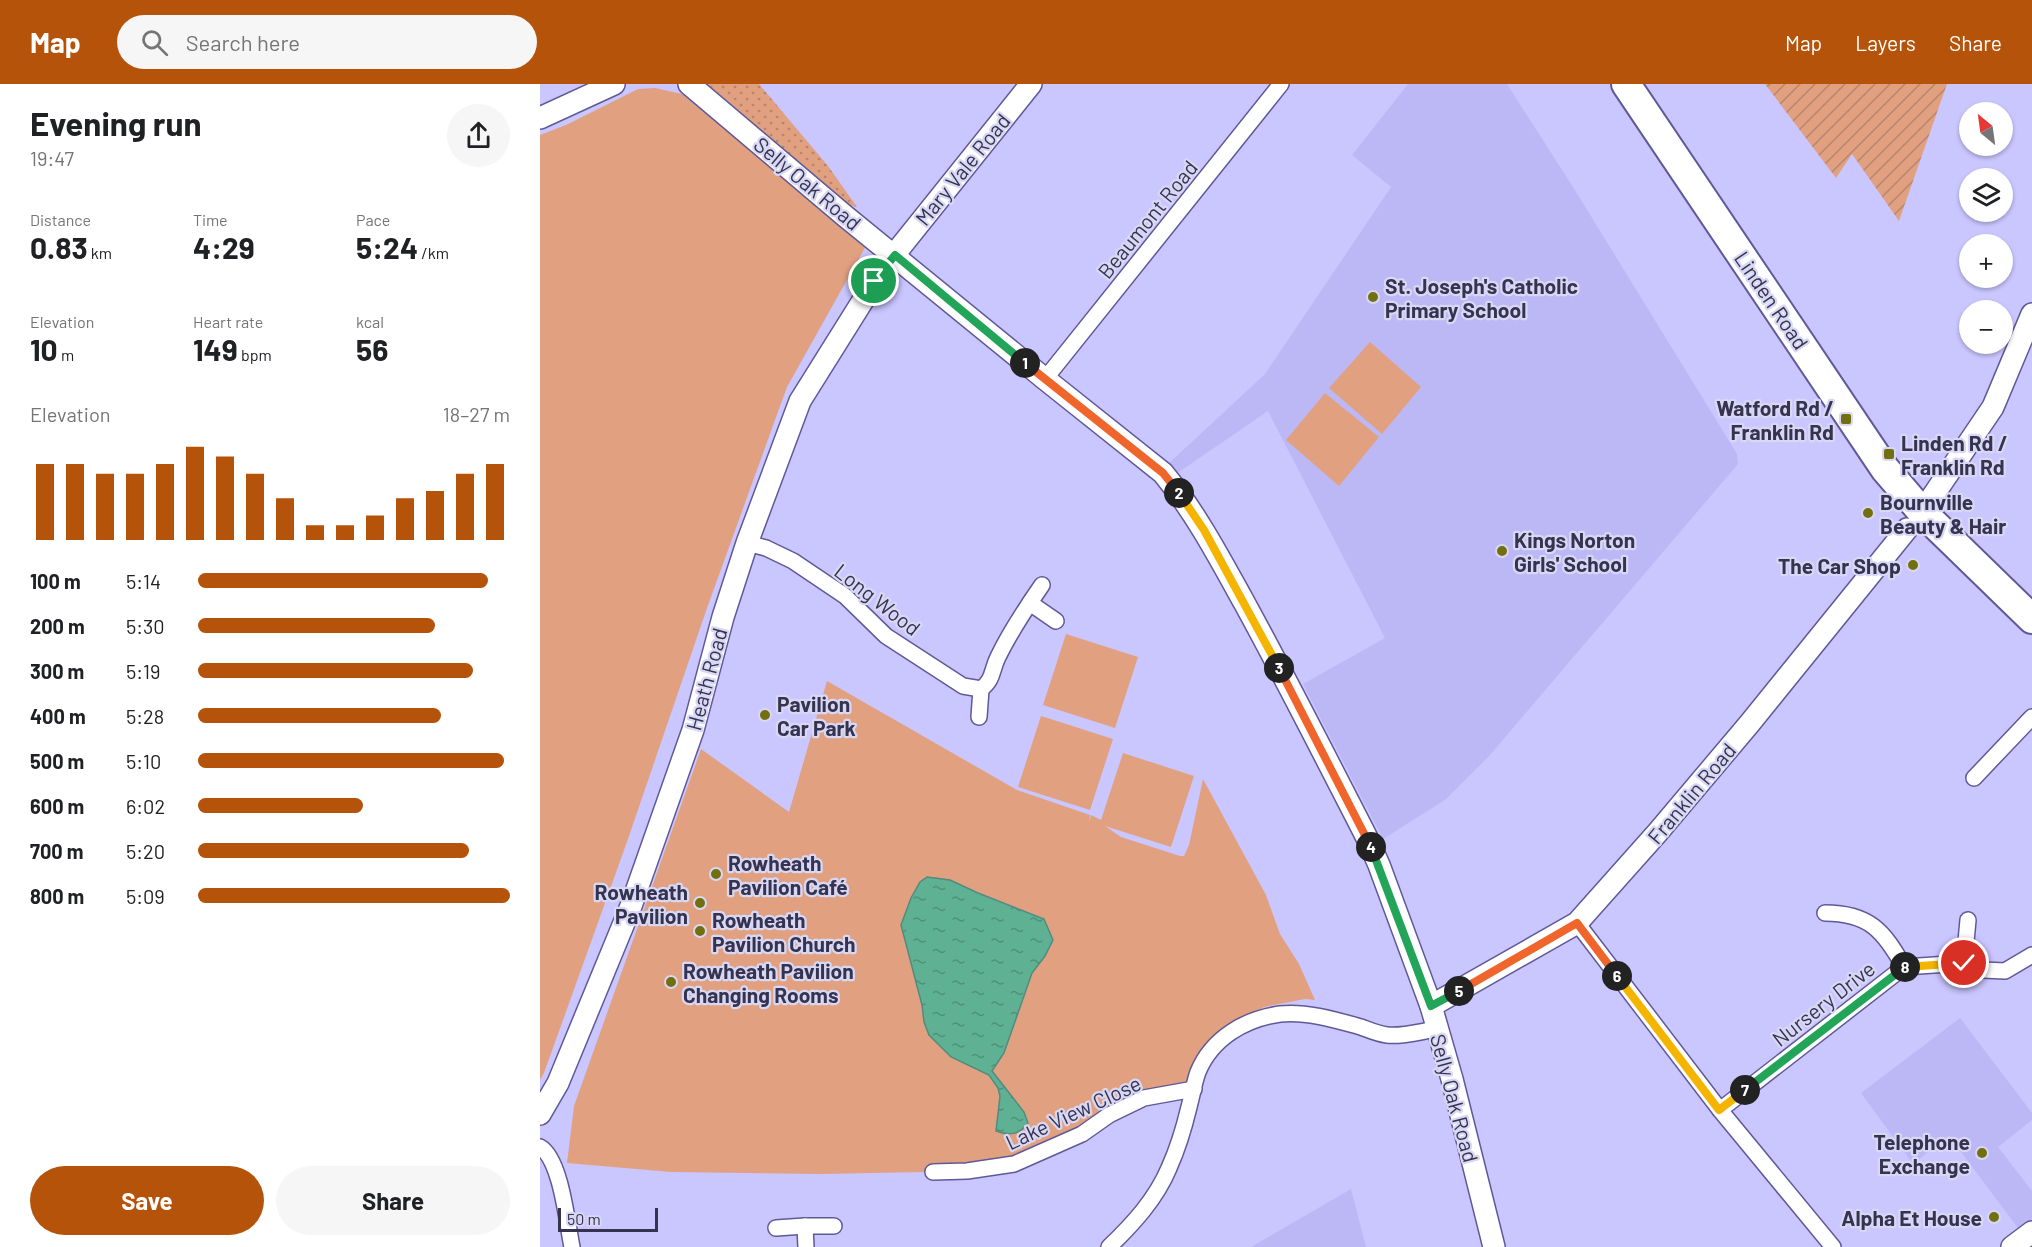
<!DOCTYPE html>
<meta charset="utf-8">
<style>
:root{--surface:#fff;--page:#f6f6f6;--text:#202124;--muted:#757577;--accent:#b45309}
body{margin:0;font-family:Barlow,sans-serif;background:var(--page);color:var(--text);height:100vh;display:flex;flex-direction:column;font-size:22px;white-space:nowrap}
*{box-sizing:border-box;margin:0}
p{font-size:20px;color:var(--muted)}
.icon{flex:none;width:33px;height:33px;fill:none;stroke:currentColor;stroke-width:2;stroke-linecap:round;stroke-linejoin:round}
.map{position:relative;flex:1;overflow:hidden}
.drawer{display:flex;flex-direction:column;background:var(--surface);width:540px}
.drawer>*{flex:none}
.needle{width:39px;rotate:331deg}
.buttons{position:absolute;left:1419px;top:18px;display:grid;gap:12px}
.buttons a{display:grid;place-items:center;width:54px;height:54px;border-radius:50%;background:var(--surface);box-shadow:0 2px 4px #0004;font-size:30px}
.scale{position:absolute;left:18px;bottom:15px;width:100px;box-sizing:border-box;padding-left:6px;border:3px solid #35334f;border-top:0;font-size:16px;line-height:21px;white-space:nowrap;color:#35334f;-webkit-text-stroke:4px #d8d7f4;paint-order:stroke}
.pin{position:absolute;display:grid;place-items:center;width:51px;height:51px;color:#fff;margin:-26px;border:3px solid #fff;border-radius:50%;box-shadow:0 2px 6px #0007}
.km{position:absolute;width:30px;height:30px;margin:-15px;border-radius:50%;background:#222;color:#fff;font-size:16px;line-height:30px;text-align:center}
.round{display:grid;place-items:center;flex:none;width:63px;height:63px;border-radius:32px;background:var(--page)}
.overview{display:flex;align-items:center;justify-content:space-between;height:102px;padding:0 30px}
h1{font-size:33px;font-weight:700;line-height:45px}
.figures{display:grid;grid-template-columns:repeat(3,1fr);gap:9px;height:102px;padding:6px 30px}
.figures div{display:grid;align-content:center}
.figures b{font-size:30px;font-weight:700}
.figures small{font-size:16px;font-weight:400}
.figures p{font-size:16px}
.chart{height:168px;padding:12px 30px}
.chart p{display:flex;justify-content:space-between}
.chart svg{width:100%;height:108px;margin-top:6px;stroke:var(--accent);stroke-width:6}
.action{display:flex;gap:12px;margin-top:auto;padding:12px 30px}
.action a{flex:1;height:69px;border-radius:36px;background:var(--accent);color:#fff;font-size:24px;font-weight:700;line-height:69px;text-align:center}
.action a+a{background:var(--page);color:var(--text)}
ul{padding:0 30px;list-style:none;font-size:20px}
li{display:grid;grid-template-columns:96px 72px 1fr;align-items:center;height:45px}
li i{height:15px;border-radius:8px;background:var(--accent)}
header{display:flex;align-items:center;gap:36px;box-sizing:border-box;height:84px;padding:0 30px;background:var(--accent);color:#fff}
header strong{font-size:28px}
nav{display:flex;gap:33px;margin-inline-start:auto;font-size:21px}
.search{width:420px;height:54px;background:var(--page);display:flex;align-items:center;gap:15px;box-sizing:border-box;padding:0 21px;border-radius:33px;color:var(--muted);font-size:22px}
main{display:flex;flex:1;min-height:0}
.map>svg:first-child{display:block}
</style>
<header>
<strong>Map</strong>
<div class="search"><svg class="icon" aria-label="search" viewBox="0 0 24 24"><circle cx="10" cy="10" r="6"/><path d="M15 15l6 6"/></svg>Search here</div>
<nav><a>Map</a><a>Layers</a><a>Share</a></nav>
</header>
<main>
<section class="drawer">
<div class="overview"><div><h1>Evening run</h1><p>19:47</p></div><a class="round"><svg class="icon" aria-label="share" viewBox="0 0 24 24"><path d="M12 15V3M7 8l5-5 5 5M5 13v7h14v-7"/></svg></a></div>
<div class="figures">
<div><p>Distance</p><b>0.83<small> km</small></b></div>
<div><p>Time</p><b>4:29</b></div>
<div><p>Pace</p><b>5:24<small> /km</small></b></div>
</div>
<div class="figures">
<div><p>Elevation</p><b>10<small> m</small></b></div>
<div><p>Heart rate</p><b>149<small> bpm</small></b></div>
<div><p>kcal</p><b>56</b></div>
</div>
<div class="chart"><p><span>Elevation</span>18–27 m</p>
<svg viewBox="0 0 160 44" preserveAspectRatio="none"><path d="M5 44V13M15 44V13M25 44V17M35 44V17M45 44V13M55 44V6M65 44V10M75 44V17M85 44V27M95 44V38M105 44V38M115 44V34M125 44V27M135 44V24M145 44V17M155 44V13"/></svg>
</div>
<ul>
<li><b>100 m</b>5:14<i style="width:93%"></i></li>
<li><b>200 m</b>5:30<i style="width:76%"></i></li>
<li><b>300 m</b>5:19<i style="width:88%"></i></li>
<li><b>400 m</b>5:28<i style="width:78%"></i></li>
<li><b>500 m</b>5:10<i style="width:98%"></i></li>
<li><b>600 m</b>6:02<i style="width:53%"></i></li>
<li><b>700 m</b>5:20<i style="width:87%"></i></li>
<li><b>800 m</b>5:09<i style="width:100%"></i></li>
</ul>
<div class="action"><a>Save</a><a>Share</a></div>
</section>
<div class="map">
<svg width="1492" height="1163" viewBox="0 0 1492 1163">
<defs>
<pattern id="grass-dots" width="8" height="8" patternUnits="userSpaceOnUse" patternTransform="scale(1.5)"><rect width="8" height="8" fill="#e1a181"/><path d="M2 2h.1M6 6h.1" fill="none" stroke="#b7846c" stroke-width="1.8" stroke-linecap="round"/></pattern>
<pattern id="garden-furrows" width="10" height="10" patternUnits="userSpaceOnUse" patternTransform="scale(1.5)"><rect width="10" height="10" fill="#e1a181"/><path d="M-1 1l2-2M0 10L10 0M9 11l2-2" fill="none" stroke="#b7846c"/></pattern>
<pattern id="water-ripples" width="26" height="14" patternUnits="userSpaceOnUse" patternTransform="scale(1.5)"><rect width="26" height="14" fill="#5eb193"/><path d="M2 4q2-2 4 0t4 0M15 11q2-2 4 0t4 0" fill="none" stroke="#4e917a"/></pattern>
</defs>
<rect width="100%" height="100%" fill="#cac6ff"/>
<g fill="#bcb8f6">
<polygon points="868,0 967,0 1038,111 1197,370 1198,380 950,671 905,716 843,755 763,600 845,554 728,327 633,392 627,381 725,290 851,103 812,71"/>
<polygon points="1420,934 1492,1029 1492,1036 1458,1063 1492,1107 1492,1135 1478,1144 1409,1052 1373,1080 1321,1009"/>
<polygon points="811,1105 826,1163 711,1163"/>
</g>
<polygon fill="url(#grass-dots)" points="167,0 219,0 288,82 317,123 309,121"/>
<g fill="#e1a181">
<polygon points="115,4 142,10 326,162 247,303 167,524 88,755 4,989 0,996 0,51 26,41 98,5"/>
<polygon points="830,258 881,303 842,350 789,304"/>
<polygon points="785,309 839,353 799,402 746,356"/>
<polygon points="526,550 598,573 575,644 503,621"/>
<polygon points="287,597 477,706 550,731 549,739 551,731 561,736 583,669 654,692 631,763 565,742 581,753 640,772 644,772 649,761 663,695 726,811 740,850 759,880 775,916 765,915 724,923 684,945 644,1001 573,1023 559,1024 557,1034 476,1073 430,1079 386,1088 281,1090 131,1088 27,1079 34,1022 161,665 249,728"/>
<polygon points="501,632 573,655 550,726 478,703"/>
</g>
<polygon fill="url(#garden-furrows)" points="1225,0 1407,0 1359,137 1312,70 1296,94"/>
<path fill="url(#water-ripples)" stroke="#528b7f" stroke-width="1.5" d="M387,793L410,796L438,809L504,835L513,856L505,872L492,889L464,969L452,987L484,1028L488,1039C479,1051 469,1052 456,1047L460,1012L458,1004L449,991L411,973L389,951L384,938L382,921L361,841L371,814L380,798Z"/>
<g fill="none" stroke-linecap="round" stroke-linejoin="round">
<defs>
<g id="street">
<polyline points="505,295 741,0"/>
<path d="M207,459L226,464L253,477L305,512L346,552L423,602L441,605C454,595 451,587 458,573C470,548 486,524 502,501"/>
<polyline points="490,519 516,537"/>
<polyline points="439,633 441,605"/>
<polyline points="1434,694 1492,633"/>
<path d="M1285,829C1329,829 1344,847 1364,883"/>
<polyline points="1037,839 1180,1026 1293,1163"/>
<polyline points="1424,879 1428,836"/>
<polyline points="1180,1026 1364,883 1424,879 1443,886 1465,887 1492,871"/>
<path d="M0,1063C21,1075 27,1139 32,1163"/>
<polyline points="393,1088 427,1087 474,1080 542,1050 569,1031 604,1014 654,1005"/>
<polyline points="236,1144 265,1142"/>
<polyline points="266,1163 265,1142 294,1142"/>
<path d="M569,1163C593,1140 616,1115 629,1084C638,1064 644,1044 649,1023C652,1012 654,999 658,988C672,954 705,935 740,930C766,927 796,936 821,943C829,946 838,950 847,951C862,953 882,947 897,945"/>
</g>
<g id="secondary">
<path d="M149,0L305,132L505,295L623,389C656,429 680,475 705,520C747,597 787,676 827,754L839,781L891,922L912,995L954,1163"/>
<polyline points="0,34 74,0"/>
<polyline points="1382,428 1453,323 1492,230"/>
<polyline points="891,922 1037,839 1118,748 1210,639 1367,445"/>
<polyline points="0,1030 18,999 91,822 153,646 183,533 207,459 260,317 342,186 491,0"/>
<polyline points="1472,1163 1492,1148"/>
</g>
<polyline id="highway" points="1086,0 1345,385 1382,428 1492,535"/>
</defs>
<use href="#street" stroke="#605997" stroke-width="18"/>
<use href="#secondary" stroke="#605997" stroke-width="24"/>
<use href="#highway" stroke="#605997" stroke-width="32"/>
<use href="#street" stroke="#fff" stroke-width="15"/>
<use href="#secondary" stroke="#fff" stroke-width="21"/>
<use href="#highway" stroke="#fff" stroke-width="28"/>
</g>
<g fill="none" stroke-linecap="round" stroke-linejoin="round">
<defs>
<polyline id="split-1" points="334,197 355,171 485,279"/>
<polyline id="split-2" points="485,279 623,389 639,409"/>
<polyline id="split-3" points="639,409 664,446 739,584"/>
<polyline id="split-4" points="739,584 831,763"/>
<polyline id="split-5" points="831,763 891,922 919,907"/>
<polyline id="split-6" points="919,907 1037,839 1077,892"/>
<polyline id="split-7" points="1077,892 1179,1026 1205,1006"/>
<polyline id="split-8" points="1205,1006 1365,883"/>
<polyline id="split-9" points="1365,883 1424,879"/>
</defs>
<use href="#split-1" stroke="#fff" stroke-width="12"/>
<use href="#split-2" stroke="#fff" stroke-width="12"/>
<use href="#split-3" stroke="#fff" stroke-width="12"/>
<use href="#split-4" stroke="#fff" stroke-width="12"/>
<use href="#split-5" stroke="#fff" stroke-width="12"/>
<use href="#split-6" stroke="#fff" stroke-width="12"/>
<use href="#split-7" stroke="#fff" stroke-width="12"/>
<use href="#split-8" stroke="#fff" stroke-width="12"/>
<use href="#split-9" stroke="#fff" stroke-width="12"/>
<use href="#split-1" stroke="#22a559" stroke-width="8"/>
<use href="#split-2" stroke="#f0652b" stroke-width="8"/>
<use href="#split-3" stroke="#f5b400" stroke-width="8"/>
<use href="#split-4" stroke="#f0652b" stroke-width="8"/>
<use href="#split-5" stroke="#22a559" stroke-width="8"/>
<use href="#split-6" stroke="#f0652b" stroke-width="8"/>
<use href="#split-7" stroke="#f5b400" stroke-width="8"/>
<use href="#split-8" stroke="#22a559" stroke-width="8"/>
<use href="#split-9" stroke="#f5b400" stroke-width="8"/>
</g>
<g fill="#726f10" stroke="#d8d7f4" stroke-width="2">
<circle cx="833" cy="213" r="6"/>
<rect x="1300" y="329" width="12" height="12" rx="3"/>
<rect x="1343" y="364" width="12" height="12" rx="3"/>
<circle cx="1328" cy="429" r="6"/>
<circle cx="962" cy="467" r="6"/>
<circle cx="1373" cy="481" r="6"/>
<circle cx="225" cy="631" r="6"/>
<circle cx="176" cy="790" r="6"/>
<circle cx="160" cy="819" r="6"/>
<circle cx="160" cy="847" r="6"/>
<circle cx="131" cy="898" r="6"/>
<circle cx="1442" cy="1069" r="6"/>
<circle cx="1454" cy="1133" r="6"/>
</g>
<g text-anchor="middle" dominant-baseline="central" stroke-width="4.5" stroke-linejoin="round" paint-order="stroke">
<g font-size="21" fill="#35334f" stroke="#d8d7f4">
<text transform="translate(422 85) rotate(-51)">Mary Vale Road</text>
<text transform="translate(268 99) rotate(40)">Selly Oak Road</text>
<text transform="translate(607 135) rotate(-51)">Beaumont Road</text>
<text transform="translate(1232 216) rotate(56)">Linden Road</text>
<text transform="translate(338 515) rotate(38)">Long Wood</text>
<text transform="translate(166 595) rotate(-75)">Heath Road</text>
<text transform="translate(1151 709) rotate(-50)">Franklin Road</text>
<text transform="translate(1283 919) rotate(-38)">Nursery Drive</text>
<text transform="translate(915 1014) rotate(75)">Selly Oak Road</text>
<text transform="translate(533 1028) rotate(-25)">Lake View Close</text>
</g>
<g font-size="21" font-weight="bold" fill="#35334f" stroke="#d8d7f4" text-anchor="start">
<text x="845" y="201">St. Joseph's Catholic<tspan x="845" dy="24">Primary School</tspan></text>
<text x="1294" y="323" text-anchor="end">Watford Rd /<tspan x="1294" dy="24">Franklin Rd</tspan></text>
<text x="1361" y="358">Linden Rd /<tspan x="1361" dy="24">Franklin Rd</tspan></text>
<text x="1340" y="417">Bournville<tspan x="1340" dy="24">Beauty &amp; Hair</tspan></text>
<text x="974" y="455">Kings Norton<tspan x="974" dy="24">Girls' School</tspan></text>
<text x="1361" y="481" text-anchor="end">The Car Shop</text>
<text x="237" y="619">Pavilion<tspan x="237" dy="24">Car Park</tspan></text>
<text x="188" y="778">Rowheath<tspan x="188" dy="24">Pavilion Café</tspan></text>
<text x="148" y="807" text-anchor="end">Rowheath<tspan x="148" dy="24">Pavilion</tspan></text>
<text x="172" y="835">Rowheath<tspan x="172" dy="24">Pavilion Church</tspan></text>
<text x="143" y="886">Rowheath Pavilion<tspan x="143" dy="24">Changing Rooms</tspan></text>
<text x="1430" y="1057" text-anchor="end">Telephone<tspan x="1430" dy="24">Exchange</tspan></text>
<text x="1442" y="1133" text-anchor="end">Alpha Et House</text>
</g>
</g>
</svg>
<div class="buttons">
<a><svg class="needle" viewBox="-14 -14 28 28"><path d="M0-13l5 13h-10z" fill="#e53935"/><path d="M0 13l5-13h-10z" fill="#757577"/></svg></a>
<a><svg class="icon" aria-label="layers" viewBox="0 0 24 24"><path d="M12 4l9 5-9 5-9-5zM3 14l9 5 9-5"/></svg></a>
<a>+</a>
<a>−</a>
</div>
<div class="scale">50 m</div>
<div class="pin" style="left:334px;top:197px;background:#1e9e55"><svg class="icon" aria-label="arrive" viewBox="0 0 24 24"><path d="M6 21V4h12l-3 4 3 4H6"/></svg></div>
<div class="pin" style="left:1424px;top:879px;background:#d93025"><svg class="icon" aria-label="check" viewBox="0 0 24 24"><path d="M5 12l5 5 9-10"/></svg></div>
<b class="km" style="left:485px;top:279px">1</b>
<b class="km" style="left:639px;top:409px">2</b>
<b class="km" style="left:739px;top:584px">3</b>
<b class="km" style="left:831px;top:763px">4</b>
<b class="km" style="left:919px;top:907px">5</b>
<b class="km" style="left:1077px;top:892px">6</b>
<b class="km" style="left:1205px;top:1006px">7</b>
<b class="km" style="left:1365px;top:883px">8</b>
</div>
</main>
